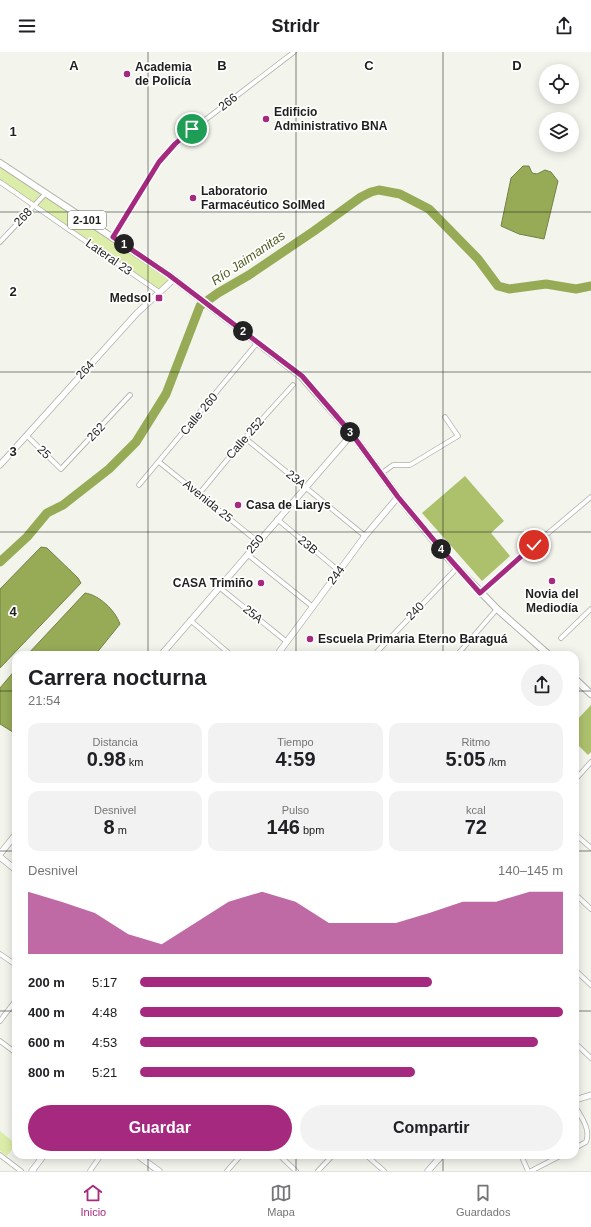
<!DOCTYPE html>
<html lang="es">
<meta charset="utf-8">
<style>
:root{--surface:#fff;--page:#f2f2f2;--text:#202124;--muted:#757577;--line:#e0e0e0;--accent:#a52a7f}
body{margin:0;font-family:Arial,sans-serif;background:var(--page);color:var(--text);height:100vh;display:flex;flex-direction:column;font-size:15px;white-space:nowrap}
*{box-sizing:border-box;margin:0}
p{font-size:13px;color:var(--muted)}
.icon{flex:none;width:22px;height:22px;fill:none;stroke:currentColor;stroke-width:2;stroke-linecap:round;stroke-linejoin:round}
.map{position:relative;flex:1;overflow:hidden}
.details{position:absolute;left:12px;top:599px;width:567px;height:508px;display:flex;flex-direction:column;background:var(--surface);border-radius:12px;box-shadow:0 2px 10px #0003}
.details>*{flex:none}
.tools{position:absolute;left:539px;top:12px;display:grid;gap:8px}
.tools a{display:grid;place-items:center;width:40px;height:40px;border-radius:50%;background:var(--surface);box-shadow:0 2px 10px #0003;font-size:20px}
.pin{position:absolute;display:grid;place-items:center;width:34px;height:34px;color:#fff;margin:-17px;border:2px solid #fff;border-radius:50%;box-shadow:0 1px 4px #0007}
.km{position:absolute;width:20px;height:20px;margin:-10px;border-radius:50%;background:#222;color:#fff;font-size:11px;line-height:20px;text-align:center}
.round{display:grid;place-items:center;flex:none;width:42px;height:42px;border-radius:21px;background:var(--page)}
.headline{display:flex;align-items:center;justify-content:space-between;height:68px;padding:0 16px}
h1{font-size:22px;font-weight:600;line-height:30px}
.figures{display:grid;grid-template-columns:repeat(3,1fr);gap:6px;height:68px;padding:4px 16px}
.figures div{display:grid;align-content:center;border-radius:10px;background:var(--page);text-align:center}
.figures b{font-size:20px;font-weight:600}
.figures small{font-size:11px;font-weight:400}
.figures p{font-size:11px}
.chart{height:112px;padding:8px 16px}
.chart p{display:flex;justify-content:space-between}
.chart svg{width:100%;height:72px;margin-top:4px;fill:var(--accent);opacity:.7}
.button{display:flex;gap:8px;margin-top:auto;padding:8px 16px}
.button a{flex:1;height:46px;border-radius:24px;background:var(--accent);color:#fff;font-size:16px;font-weight:600;line-height:46px;text-align:center}
.button a+a{background:var(--page);color:var(--text)}
ul{padding:0 16px;list-style:none;font-size:13px}
li{display:grid;grid-template-columns:64px 48px 1fr;align-items:center;height:30px}
li i{height:10px;border-radius:5px;background:var(--accent)}
header{display:flex;justify-content:space-between;align-items:center;height:52px;padding:0 16px;background:var(--surface);font-size:18px;font-weight:600}
.tabs{display:flex;justify-content:space-around;align-items:center;height:56px;border-top:1px solid var(--line);background:var(--surface);font-size:11px;color:var(--muted)}
.tabs a{display:grid;justify-items:center;gap:2px}
.tabs .on{color:var(--accent)}
.map>svg:first-child{display:block}
</style>
<header><svg class="icon" aria-label="menu" viewBox="0 0 24 24"><path d="M4 6h16M4 12h16M4 18h16"/></svg>Stridr<svg class="icon" aria-label="share" viewBox="0 0 24 24"><path d="M12 15V3M7 8l5-5 5 5M5 13v7h14v-7"/></svg></header>
<div class="map">
<svg width="591" height="1119" viewBox="0 0 591 1119">
<rect width="100%" height="100%" fill="#f3f5ed"/>
<g fill="#dbeda9">
<polygon points="0,112 173,227 161,239 0,133"/>
<polygon points="0,1079 16,1092 7,1104 0,1099"/>
</g>
<g fill="#adc16d">
<polygon points="465,424 504,469 491,481 510,504 482,529 422,461"/>
<polygon points="591,653 591,700 588,703 575,690 575,670"/>
</g>
<g fill="#97ab57" stroke="#738146">
<polygon points="523,114 529,114 532,121 537,122 545,118 551,120 558,129 544,187 519,182 501,174 511,126"/>
<polygon points="41,495 47,496 78,526 81,531 0,616 0,537"/>
<path d="M85,541C99,543 115,558 120,572L95,603H27Z"/>
<polygon points="16,617 16,682 0,672 0,636"/>
</g>
<g fill="none" stroke-linecap="round" stroke-linejoin="round">
<polyline stroke="#97ab57" stroke-width="9" points="0,510 27,485 47,461 63,453 109,417 136,390 166,342 200,254 218,241 249,223 314,179 361,145 371,140 379,138 400,142 429,157 478,207 498,234 509,237 546,232 576,237 591,234"/>
<defs>
<g id="street">
<polyline points="0,130 159,240"/>
<polyline points="113,185 159,110 175,91 294,0"/>
<polyline points="0,190 46,141"/>
<polyline points="27,384 61,417 130,343"/>
<polyline points="245,386 365,484"/>
<polyline points="159,410 257,489"/>
<polyline points="382,421 393,413 410,413 458,384 445,365"/>
<polyline points="139,433 258,290"/>
<polyline points="199,442 245,386 293,333"/>
<polyline points="277,467 339,519"/>
<polyline points="247,502 313,555"/>
<polyline points="219,535 287,590"/>
<polyline points="481,541 534,493 591,445"/>
<polyline points="190,568 231,603"/>
<polyline points="561,586 591,557"/>
<polyline points="374,603 457,516"/>
<polyline points="457,603 497,557"/>
<polyline points="575,728 591,710"/>
<polyline points="575,782 591,796"/>
<polyline points="575,842 591,857"/>
<polyline points="0,902 16,913"/>
<polyline points="575,918 591,933"/>
<polyline points="0,969 16,948"/>
<polyline points="0,989 16,1001"/>
<polyline points="575,991 591,1006"/>
<path d="M575,1054C581,1065 591,1077 586,1090L575,1096"/>
<polyline points="0,1103 21,1119"/>
<polyline points="279,1103 296,1119"/>
<polyline points="366,1103 384,1119"/>
<polyline points="521,1103 528,1119"/>
<polyline points="90,1119 101,1103"/>
<polyline points="227,1119 241,1103"/>
<polyline points="318,1119 333,1103"/>
<polyline points="531,1119 562,1103"/>
</g>
<g id="secondary">
<polyline points="0,413 137,261 174,227"/>
<polyline points="161,603 352,382"/>
<polyline points="277,603 365,484 398,445"/>
<polyline points="0,802 16,782"/>
<polyline points="0,805 16,818"/>
<polyline points="575,1048 591,1043"/>
<polyline points="137,1103 159,1119"/>
<polyline points="32,1119 44,1103"/>
<polyline points="428,1119 442,1103"/>
</g>
<g id="primary">
<polyline points="0,111 169,223 301,324 352,382 398,445 447,505 497,557 549,603"/>
<polyline points="575,627 591,642"/>
</g>
</defs>
<use href="#street" stroke="#afb1aa" stroke-width="5.5"/>
<use href="#secondary" stroke="#afb1aa" stroke-width="7"/>
<use href="#primary" stroke="#afb1aa" stroke-width="8"/>
<use href="#street" stroke="#fff" stroke-width="4"/>
<use href="#secondary" stroke="#fff" stroke-width="5.5"/>
<use href="#primary" stroke="#fff" stroke-width="6"/>
</g>
<g fill="none" stroke-linecap="round" stroke-linejoin="round">
<defs>
<polyline id="route" points="192,77 175,92 159,110 113,185 169,223 302,324 352,382 398,445 448,505 480,541 534,493"/>
</defs>
<use href="#route" stroke="#fff" stroke-width="8"/>
<use href="#route" stroke="#a52a7f" stroke-width="5"/>
</g>
<path fill="none" stroke="#1f201d" stroke-width="1" stroke-opacity="0.55" d="M148,0V603M296,0V603M443,0V603M0,160H591M0,320H591M0,480H591M0,639H16M575,639H591M0,799H16M575,799H591M0,959H16M575,959H591M148,1103V1119M296,1103V1119M443,1103V1119"/>
<g fill="#a52a7f" stroke="#fff" stroke-width="1.5">
<circle cx="127" cy="22" r="4"/>
<circle cx="266" cy="67" r="4"/>
<circle cx="193" cy="146" r="4"/>
<rect x="155" y="242" width="8" height="8" rx="2"/>
<circle cx="238" cy="453" r="4"/>
<circle cx="552" cy="529" r="4"/>
<circle cx="261" cy="531" r="4"/>
<circle cx="310" cy="587" r="4"/>
</g>
<g text-anchor="middle" dominant-baseline="central" stroke-width="3.5" stroke-linejoin="round" paint-order="stroke">
<rect fill="#fff" stroke="#626361" stroke-width="1" x="68" y="159" width="38" height="18" rx="3"/>
<g font-size="11" font-weight="bold" fill="#1f201d">
<text x="87" y="168">2-101</text>
</g>
<g font-size="12" font-weight="bold" fill="#1f201d" stroke="#fff" text-anchor="start">
<text x="135" y="15">Academia<tspan x="135" dy="14">de Policía</tspan></text>
<text x="274" y="60">Edificio<tspan x="274" dy="14">Administrativo BNA</tspan></text>
<text x="201" y="139">Laboratorio<tspan x="201" dy="14">Farmacéutico SolMed</tspan></text>
<text x="151" y="246" text-anchor="end">Medsol</text>
<text x="246" y="453">Casa de Liarys</text>
<text x="253" y="531" text-anchor="end">CASA Trimiño</text>
<text x="552" y="542" text-anchor="middle">Novia del<tspan x="552" dy="14">Mediodía</tspan></text>
<text x="318" y="587">Escuela Primaria Eterno Baraguá</text>
</g>
<g font-size="12" fill="#1f201d" stroke="#fff">
<text transform="translate(228 50) rotate(-38)">266</text>
<text transform="translate(23 165) rotate(-47)">268</text>
<text transform="translate(109 205) rotate(35)">Lateral 23</text>
<text transform="translate(85 318) rotate(-47)">264</text>
<text transform="translate(199 362) rotate(-50)">Calle 260</text>
<text transform="translate(96 380) rotate(-47)">262</text>
<text transform="translate(245 386) rotate(-49)">Calle 252</text>
<text transform="translate(44 400) rotate(44)">25</text>
<text transform="translate(296 427) rotate(39)">23A</text>
<text transform="translate(208 449) rotate(39)">Avenida 25</text>
<text transform="translate(255 492) rotate(-50)">250</text>
<text transform="translate(308 493) rotate(40)">23B</text>
<text transform="translate(336 523) rotate(-54)">244</text>
<text transform="translate(415 559) rotate(-46)">240</text>
<text transform="translate(253 562) rotate(39)">25A</text>
</g>
<g font-size="13" font-style="italic" fill="#525f23" stroke="#fff">
<text transform="translate(248 206) rotate(-34)">Río Jaimanitas</text>
</g>
</g>
<g font-size="13" text-anchor="middle" font-weight="bold" fill="#1f201d" stroke="#fff" stroke-width="3.5" stroke-linejoin="round" paint-order="stroke">
<text x="74" y="18">A</text>
<text x="222" y="18">B</text>
<text x="369" y="18">C</text>
<text x="517" y="18">D</text>
<text x="13" y="84">1</text>
<text x="13" y="244">2</text>
<text x="13" y="404">3</text>
<text x="13" y="564">4</text>
</g>
</svg>
<div class="tools">
<a><svg class="icon" aria-label="locate" viewBox="0 0 24 24"><circle cx="12" cy="12" r="6"/><path d="M12 2v4M12 18v4M2 12h4M18 12h4"/></svg></a>
<a><svg class="icon" aria-label="layers" viewBox="0 0 24 24"><path d="M12 4l9 5-9 5-9-5zM3 14l9 5 9-5"/></svg></a>
</div>
<div class="pin" style="left:192px;top:77px;background:#1e9e55"><svg class="icon" aria-label="arrive" viewBox="0 0 24 24"><path d="M6 21V4h12l-3 4 3 4H6"/></svg></div>
<div class="pin" style="left:534px;top:493px;background:#d93025"><svg class="icon" aria-label="check" viewBox="0 0 24 24"><path d="M5 12l5 5 9-10"/></svg></div>
<b class="km" style="left:124px;top:192px">1</b>
<b class="km" style="left:243px;top:279px">2</b>
<b class="km" style="left:350px;top:380px">3</b>
<b class="km" style="left:441px;top:497px">4</b>
<section class="details">
<div class="headline"><div><h1>Carrera nocturna</h1><p>21:54</p></div><a class="round"><svg class="icon" aria-label="share" viewBox="0 0 24 24"><path d="M12 15V3M7 8l5-5 5 5M5 13v7h14v-7"/></svg></a></div>
<div class="figures">
<div><p>Distancia</p><b>0.98<small> km</small></b></div>
<div><p>Tiempo</p><b>4:59</b></div>
<div><p>Ritmo</p><b>5:05<small> /km</small></b></div>
</div>
<div class="figures">
<div><p>Desnivel</p><b>8<small> m</small></b></div>
<div><p>Pulso</p><b>146<small> bpm</small></b></div>
<div><p>kcal</p><b>72</b></div>
</div>
<div class="chart"><p><span>Desnivel</span>140–145 m</p>
<svg viewBox="0 0 160 44" preserveAspectRatio="none"><path d="M0 44V6L10 12L20 19L30 32L40 38L50 25L60 12L70 6L80 12L90 25L100 25L110 25L120 19L130 12L140 12L150 6L160 6V44z"/></svg>
</div>
<ul>
<li><b>200 m</b>5:17<i style="width:69%"></i></li>
<li><b>400 m</b>4:48<i style="width:100%"></i></li>
<li><b>600 m</b>4:53<i style="width:94%"></i></li>
<li><b>800 m</b>5:21<i style="width:65%"></i></li>
</ul>
<div class="button"><a>Guardar</a><a>Compartir</a></div>
</section>
</div>
<nav class="tabs">
<a class="on"><svg class="icon" aria-label="home" viewBox="0 0 24 24"><path d="M3 11l9-7 9 7M6 9v11h12V9"/></svg>Inicio</a>
<a><svg class="icon" aria-label="map" viewBox="0 0 24 24"><path d="M3 6l6-2 6 2 6-2v14l-6 2-6-2-6 2zM9 4v14M15 6v14"/></svg>Mapa</a>
<a><svg class="icon" aria-label="saved" viewBox="0 0 24 24"><path d="M7 4h10v16l-5-4-5 4z"/></svg>Guardados</a>
</nav>
